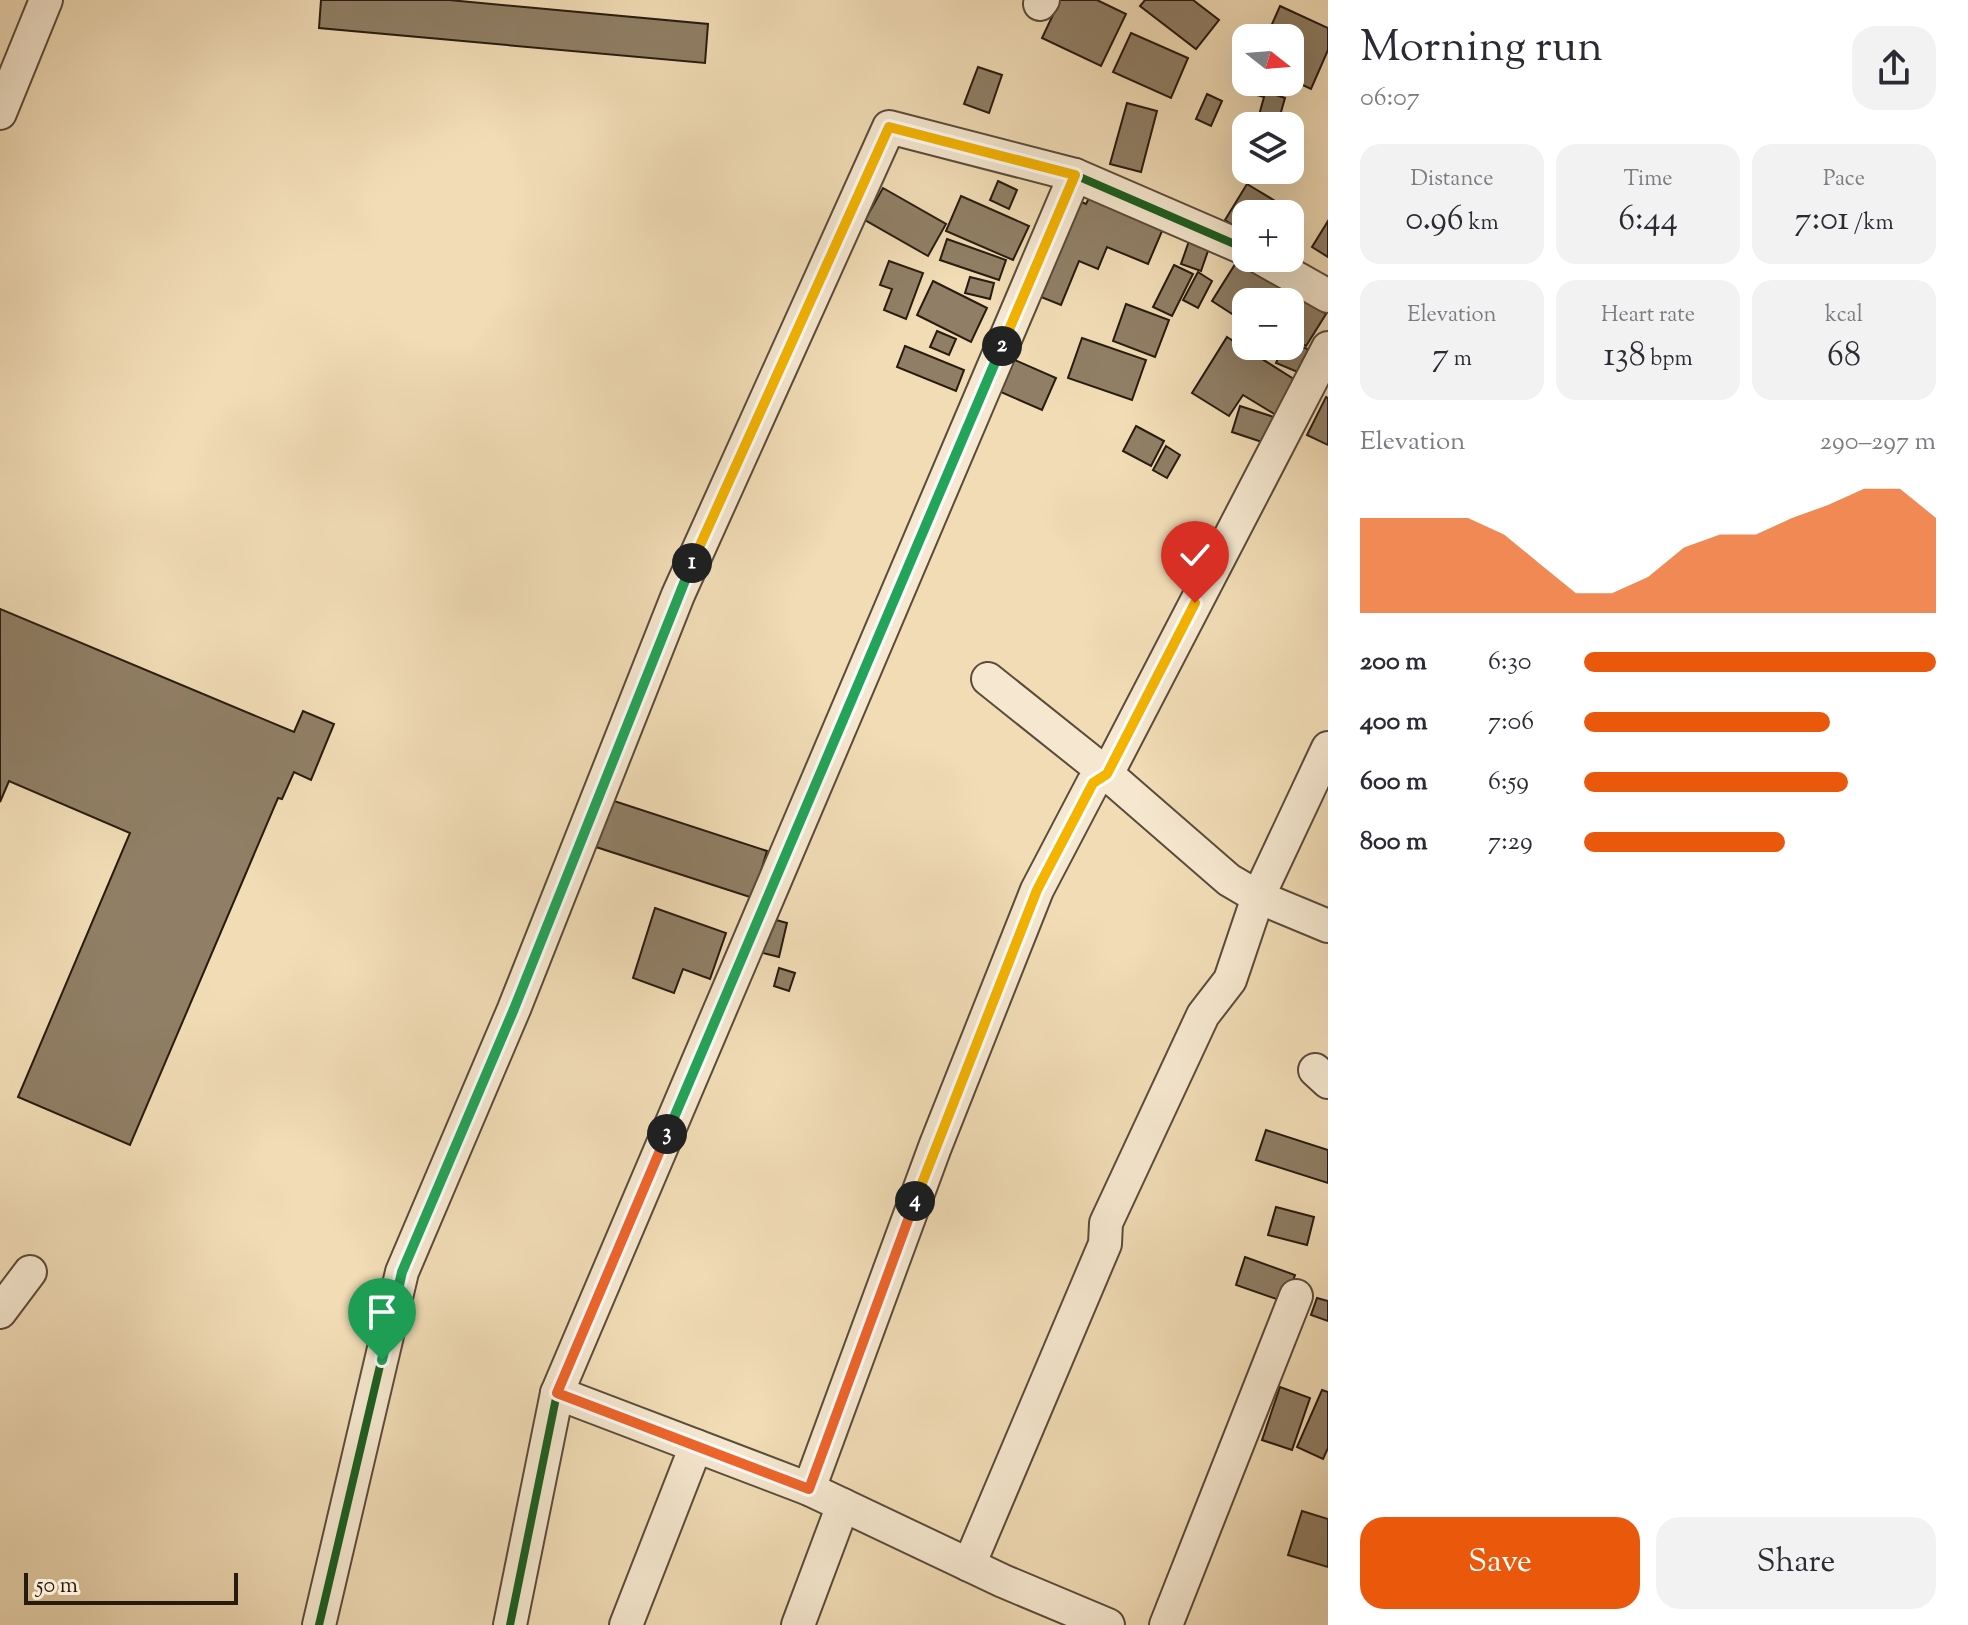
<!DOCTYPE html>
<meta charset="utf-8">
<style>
:root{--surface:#fff;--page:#f2f2f3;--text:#2b2b33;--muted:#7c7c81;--accent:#ea580c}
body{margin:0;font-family:"Sorts Mill Goudy",serif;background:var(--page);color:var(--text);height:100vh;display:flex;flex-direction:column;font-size:30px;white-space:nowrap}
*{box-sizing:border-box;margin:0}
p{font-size:26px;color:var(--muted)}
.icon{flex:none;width:44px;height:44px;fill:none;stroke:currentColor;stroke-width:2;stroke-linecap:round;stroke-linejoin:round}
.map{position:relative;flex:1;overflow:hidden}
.sheet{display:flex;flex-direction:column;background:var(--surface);width:640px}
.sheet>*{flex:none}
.needle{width:52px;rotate:107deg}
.fabs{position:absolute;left:1232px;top:24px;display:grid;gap:16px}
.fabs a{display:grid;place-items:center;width:72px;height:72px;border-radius:16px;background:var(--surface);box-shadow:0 8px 32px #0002;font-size:40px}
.scale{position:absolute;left:24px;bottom:20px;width:214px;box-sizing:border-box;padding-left:8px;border:4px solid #271b10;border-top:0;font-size:22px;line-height:28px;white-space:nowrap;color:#271b10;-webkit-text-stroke:6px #f6e8d0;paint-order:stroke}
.pin{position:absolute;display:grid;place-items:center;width:68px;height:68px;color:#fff;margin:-82px -34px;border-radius:50% 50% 50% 0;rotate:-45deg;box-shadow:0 0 8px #0007}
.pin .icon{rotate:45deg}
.km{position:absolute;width:40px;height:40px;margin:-20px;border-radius:50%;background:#222;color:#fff;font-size:22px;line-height:40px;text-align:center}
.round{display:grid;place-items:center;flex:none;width:84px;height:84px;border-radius:24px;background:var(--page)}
.headline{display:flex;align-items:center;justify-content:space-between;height:136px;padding:0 32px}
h1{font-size:44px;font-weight:600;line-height:60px}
.stats{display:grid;grid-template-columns:repeat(3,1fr);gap:12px;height:136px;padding:8px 32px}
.stats div{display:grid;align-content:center;border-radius:20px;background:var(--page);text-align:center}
.stats b{font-size:34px;font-weight:600}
.stats small{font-size:22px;font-weight:400}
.stats p{font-size:22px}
.chart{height:224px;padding:16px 32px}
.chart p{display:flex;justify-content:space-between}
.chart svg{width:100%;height:144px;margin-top:8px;fill:var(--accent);opacity:.7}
.cta{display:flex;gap:16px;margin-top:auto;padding:16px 32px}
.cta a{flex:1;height:92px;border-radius:24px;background:var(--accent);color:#fff;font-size:32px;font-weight:600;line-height:92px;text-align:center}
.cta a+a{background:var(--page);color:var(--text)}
ul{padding:0 32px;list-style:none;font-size:26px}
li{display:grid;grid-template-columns:128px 96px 1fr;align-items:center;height:60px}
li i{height:20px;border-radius:10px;background:var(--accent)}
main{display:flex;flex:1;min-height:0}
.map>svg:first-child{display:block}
</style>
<main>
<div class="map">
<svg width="1328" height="1625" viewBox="0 0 1328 1625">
<rect width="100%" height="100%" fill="#f1dcb6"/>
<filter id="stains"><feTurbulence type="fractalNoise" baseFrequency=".0025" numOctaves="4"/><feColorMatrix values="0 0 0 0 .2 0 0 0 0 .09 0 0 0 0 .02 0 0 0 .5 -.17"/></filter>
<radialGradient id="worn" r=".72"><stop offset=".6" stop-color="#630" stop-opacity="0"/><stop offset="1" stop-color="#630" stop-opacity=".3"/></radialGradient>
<g fill="#907f66" stroke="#271b10" stroke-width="2">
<polygon points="321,0 449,0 708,24 705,63 319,28"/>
<polygon points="1060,0 1097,0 1126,14 1101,66 1042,38"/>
<polygon points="1145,0 1193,0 1219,20 1196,49 1140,6"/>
<polygon points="1280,6 1328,28 1328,50 1311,89 1290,79 1290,38 1266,38"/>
<polygon points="1131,33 1188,58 1171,98 1113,72"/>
<polygon points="978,67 1002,75 989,113 964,104"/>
<polygon points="1253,82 1279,82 1276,95 1285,98 1277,126 1256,126 1264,97 1250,93"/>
<polygon points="1207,94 1222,101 1211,126 1196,119"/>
<polygon points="1127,103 1157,111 1141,172 1110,164"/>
<polygon points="998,181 1017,190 1009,209 990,200"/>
<polygon points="1247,184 1277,202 1270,214 1246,214 1246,234 1225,220"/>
<polygon points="883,188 946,224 928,256 865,220"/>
<polygon points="1091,194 1165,224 1148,264 1107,247 1098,269 1079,261 1061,305 1031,293 1070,197 1086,204"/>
<polygon points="961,196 1029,226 1013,260 946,231"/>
<polygon points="1328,221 1328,257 1312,247"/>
<polygon points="947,239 1006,260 999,280 940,260"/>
<polygon points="1189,241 1209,248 1201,271 1181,264"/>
<polygon points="1239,258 1326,314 1306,346 1290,336 1290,302 1246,302 1246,323 1212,301"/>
<polygon points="889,261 923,273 906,319 884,310 892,289 880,285"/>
<polygon points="1174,265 1193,274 1172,316 1153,307"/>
<polygon points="1198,272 1212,281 1198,308 1183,300"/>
<polygon points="970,277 994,283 990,299 965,293"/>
<polygon points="933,281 987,308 971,342 917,315"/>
<polygon points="1126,304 1169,320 1155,357 1113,341"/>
<polygon points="937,331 956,339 949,355 930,347"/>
<polygon points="1227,337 1297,381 1276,415 1243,395 1229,416 1192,393"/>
<polygon points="1082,338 1146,360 1132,400 1068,378"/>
<polygon points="1290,342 1310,350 1300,373 1276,363 1283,346 1290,346"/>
<polygon points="905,346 964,370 956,391 897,367"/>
<polygon points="1008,357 1056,378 1042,410 994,389"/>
<polygon points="1326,397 1328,398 1328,445 1307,435"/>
<polygon points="1240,406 1280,419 1271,445 1232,432"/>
<polygon points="1136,426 1164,441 1151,466 1123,451"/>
<polygon points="1166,446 1180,455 1167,478 1153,470"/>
<polygon points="0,609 294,732 303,711 334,724 311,780 294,772 282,799 278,798 130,1145 18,1097 130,833 9,781 0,802"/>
<polygon points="611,800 767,851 753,898 596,847"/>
<polygon points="655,908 726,933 710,979 683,969 674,993 633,978"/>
<polygon points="769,918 787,923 779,957 759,952"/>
<polygon points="779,968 795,973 789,991 774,986"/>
<polygon points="1266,1130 1328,1150 1328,1183 1256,1160"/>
<polygon points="1276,1207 1314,1217 1307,1245 1268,1235"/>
<polygon points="1245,1257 1295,1275 1285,1302 1236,1285"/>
<polygon points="1317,1298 1328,1301 1328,1321 1311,1315"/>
<polygon points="1280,1387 1310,1398 1292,1450 1262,1440"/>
<polygon points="1322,1390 1328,1392 1328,1448 1323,1459 1297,1447"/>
<polygon points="1302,1511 1328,1519 1328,1567 1288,1555"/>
</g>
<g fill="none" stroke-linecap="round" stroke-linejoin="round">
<defs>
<g id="minor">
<polyline points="1040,4 1043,0"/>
<polyline points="0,113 46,0"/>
<polyline points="1261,258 1328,296"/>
<polyline points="988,679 1107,774 1229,880 1258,897 1328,926"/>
<polyline points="1315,1070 1328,1082"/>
<polyline points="0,1312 30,1272"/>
<polyline points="557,1393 809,1489 1003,1581 1108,1625"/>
<polyline points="809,1489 935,1147 1037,890 1093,783 1107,774 1328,348"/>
<polyline points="969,1565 1105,1244 1106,1223 1203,1015 1230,980 1258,897 1328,748"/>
<polyline points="319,1625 402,1272 514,1009 678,595 889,127 1075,175 1246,249"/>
<polyline points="510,1625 557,1393 1075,175"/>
<polyline points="626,1625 696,1446"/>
<polyline points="798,1625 843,1505"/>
<polyline points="1166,1625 1296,1296"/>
</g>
</defs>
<use href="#minor" stroke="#5a4b3a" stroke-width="36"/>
<use href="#minor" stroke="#f6e8d0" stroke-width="32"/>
<defs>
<g id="cycleway">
<polyline points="319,1625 402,1272 514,1009 678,595 889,127 1075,175 1246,249"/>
<polyline points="510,1625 557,1393 1075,175"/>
</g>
</defs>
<use href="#cycleway" stroke="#f6e8d0" stroke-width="13"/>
<use href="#cycleway" stroke="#1b5e20" stroke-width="8"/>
</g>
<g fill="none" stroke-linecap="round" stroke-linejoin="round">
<defs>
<polyline id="split-1" points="382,1360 402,1272 514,1009 692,563"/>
<polyline id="split-2" points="692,563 889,127 1075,175 1002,346"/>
<polyline id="split-3" points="667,1134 1002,346"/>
<polyline id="split-4" points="667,1134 557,1393 809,1489 915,1201"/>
<polyline id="split-5" points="915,1201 1037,890 1093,783 1107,774 1195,603"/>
</defs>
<use href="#split-1" stroke="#fff" stroke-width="16"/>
<use href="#split-2" stroke="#fff" stroke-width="16"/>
<use href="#split-3" stroke="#fff" stroke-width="16"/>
<use href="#split-4" stroke="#fff" stroke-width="16"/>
<use href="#split-5" stroke="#fff" stroke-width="16"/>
<use href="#split-1" stroke="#22a559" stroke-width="10"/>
<use href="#split-2" stroke="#f5b400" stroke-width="10"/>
<use href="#split-3" stroke="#22a559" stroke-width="10"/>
<use href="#split-4" stroke="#f0652b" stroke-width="10"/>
<use href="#split-5" stroke="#f5b400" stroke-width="10"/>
</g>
<rect width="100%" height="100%" filter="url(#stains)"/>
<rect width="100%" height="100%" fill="url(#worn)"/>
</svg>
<div class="fabs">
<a><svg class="needle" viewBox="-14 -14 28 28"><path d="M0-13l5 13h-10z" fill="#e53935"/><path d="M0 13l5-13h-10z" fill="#7c7c81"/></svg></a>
<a><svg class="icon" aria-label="layers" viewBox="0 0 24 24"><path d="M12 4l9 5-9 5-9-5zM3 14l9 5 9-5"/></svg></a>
<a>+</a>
<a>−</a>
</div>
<div class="scale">50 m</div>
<div class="pin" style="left:382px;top:1360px;background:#1e9e55"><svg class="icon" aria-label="arrive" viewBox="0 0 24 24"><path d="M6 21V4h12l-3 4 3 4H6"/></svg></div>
<div class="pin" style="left:1195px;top:603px;background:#d93025"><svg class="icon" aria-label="check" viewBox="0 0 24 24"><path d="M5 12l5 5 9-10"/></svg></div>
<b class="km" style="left:692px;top:563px">1</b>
<b class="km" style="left:1002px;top:346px">2</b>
<b class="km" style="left:667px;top:1134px">3</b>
<b class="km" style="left:915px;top:1201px">4</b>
</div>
<section class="sheet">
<div class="headline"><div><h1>Morning run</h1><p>06:07</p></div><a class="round"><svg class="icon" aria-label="share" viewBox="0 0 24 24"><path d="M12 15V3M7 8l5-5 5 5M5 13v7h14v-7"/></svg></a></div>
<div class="stats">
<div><p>Distance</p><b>0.96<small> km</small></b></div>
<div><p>Time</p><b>6:44</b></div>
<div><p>Pace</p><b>7:01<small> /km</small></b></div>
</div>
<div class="stats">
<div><p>Elevation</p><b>7<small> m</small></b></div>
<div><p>Heart rate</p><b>138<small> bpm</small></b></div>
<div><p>kcal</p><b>68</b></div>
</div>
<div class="chart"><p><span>Elevation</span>290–297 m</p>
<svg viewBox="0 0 160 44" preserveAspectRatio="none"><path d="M0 44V15L10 15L20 15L30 15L40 20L50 29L60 38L70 38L80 33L90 24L100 20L110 20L120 15L130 11L140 6L150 6L160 15V44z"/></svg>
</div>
<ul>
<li><b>200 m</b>6:30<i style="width:100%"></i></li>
<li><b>400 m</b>7:06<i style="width:70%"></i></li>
<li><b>600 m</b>6:59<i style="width:75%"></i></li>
<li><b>800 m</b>7:29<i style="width:57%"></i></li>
</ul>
<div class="cta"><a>Save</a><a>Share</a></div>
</section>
</main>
